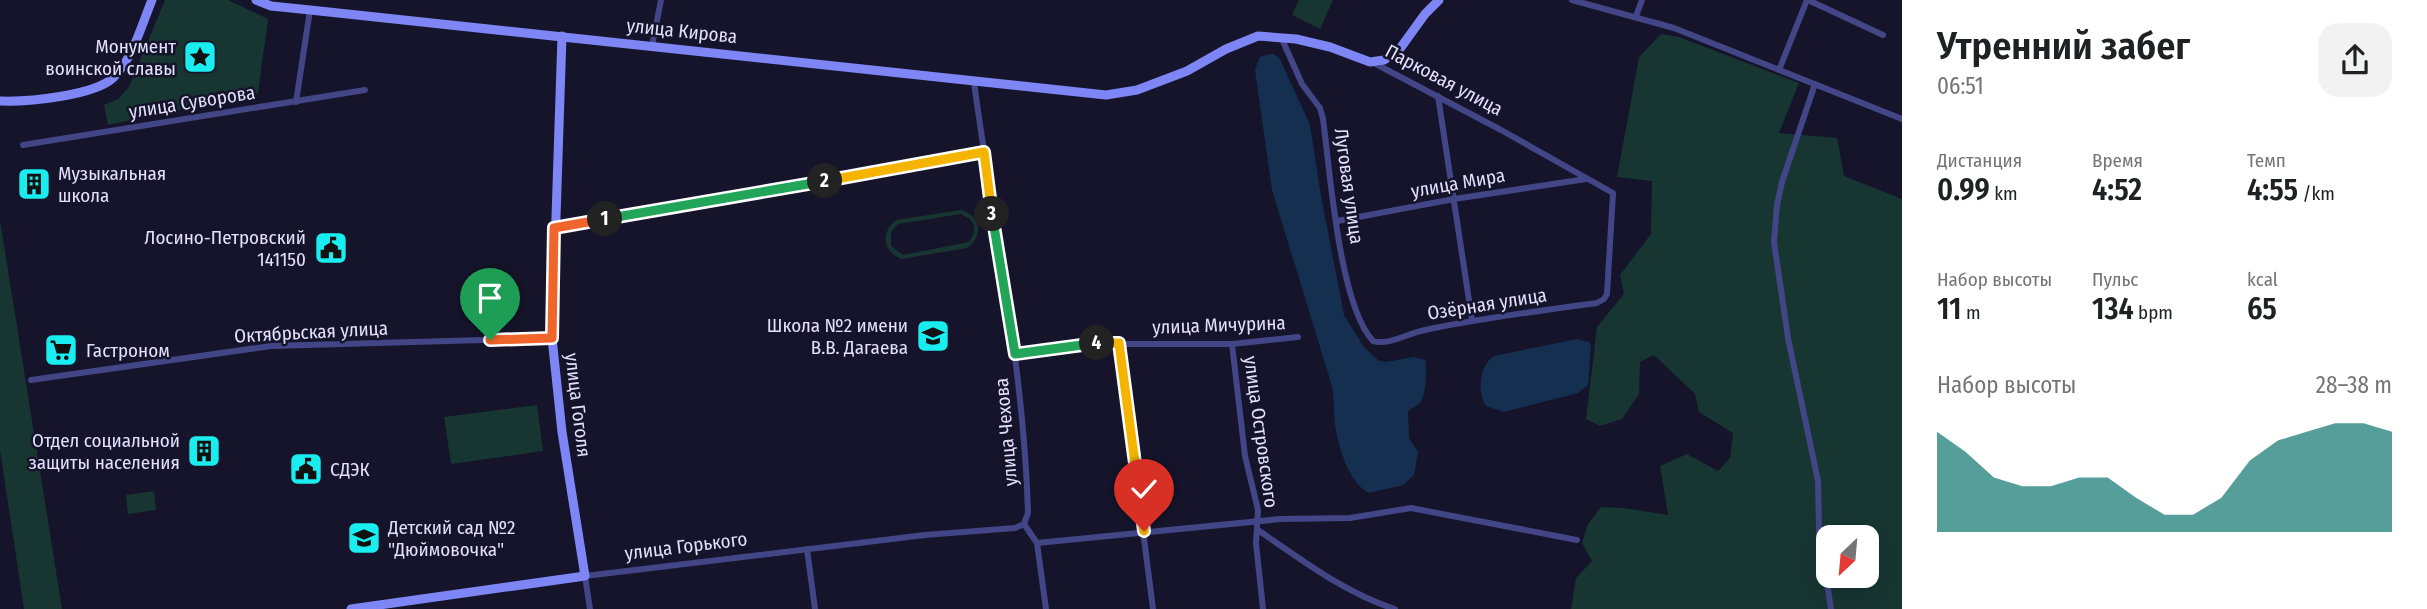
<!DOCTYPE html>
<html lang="ru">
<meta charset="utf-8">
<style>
:root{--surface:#fff;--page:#f2f2f2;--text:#202124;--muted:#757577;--accent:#0f766e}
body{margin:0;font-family:"Fira Sans Condensed",sans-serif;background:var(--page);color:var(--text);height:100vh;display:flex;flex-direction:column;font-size:26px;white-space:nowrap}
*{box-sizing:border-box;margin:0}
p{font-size:23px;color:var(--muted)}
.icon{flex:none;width:38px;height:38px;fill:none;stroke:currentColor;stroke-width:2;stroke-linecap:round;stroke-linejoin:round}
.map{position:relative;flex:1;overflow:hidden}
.side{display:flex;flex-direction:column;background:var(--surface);width:525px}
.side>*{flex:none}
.needle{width:46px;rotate:206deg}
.fabs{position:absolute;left:1816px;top:525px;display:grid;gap:14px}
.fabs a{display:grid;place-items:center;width:63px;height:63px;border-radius:14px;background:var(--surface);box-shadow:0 7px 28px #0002;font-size:35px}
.pin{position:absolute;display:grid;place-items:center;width:60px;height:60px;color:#fff;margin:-72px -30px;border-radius:50% 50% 50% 0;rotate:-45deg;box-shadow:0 0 7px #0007}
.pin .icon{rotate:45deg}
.km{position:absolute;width:35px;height:35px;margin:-18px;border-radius:50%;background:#222;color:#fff;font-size:19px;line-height:35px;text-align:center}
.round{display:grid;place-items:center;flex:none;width:74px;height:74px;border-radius:21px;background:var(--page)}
.headline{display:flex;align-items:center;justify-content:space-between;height:119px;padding:0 35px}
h1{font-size:38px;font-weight:600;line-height:52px}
.figures{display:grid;grid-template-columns:repeat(3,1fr);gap:10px;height:119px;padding:7px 35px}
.figures div{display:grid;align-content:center}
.figures b{font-size:30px;font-weight:600}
.figures small{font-size:19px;font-weight:400}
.figures p{font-size:19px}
.chart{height:196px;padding:14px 35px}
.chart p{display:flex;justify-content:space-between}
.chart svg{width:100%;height:126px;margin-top:7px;fill:var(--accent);opacity:.7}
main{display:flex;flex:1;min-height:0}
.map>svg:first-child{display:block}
</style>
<main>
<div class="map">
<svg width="1902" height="609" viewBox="0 0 1902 609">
<rect width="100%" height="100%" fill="#15142b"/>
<g fill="#173531" fill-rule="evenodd">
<polygon points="165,0 228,0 268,19 258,93 108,125 104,105 118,99 129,87"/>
<polygon points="1299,0 1333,0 1320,29 1292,15"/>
<path d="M1661,34L1679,37L1799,83L1779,133L1837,138L1844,176L1902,199V609H1571L1576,578L1592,561L1582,543L1588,524L1601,507L1623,508L1668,515L1660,466L1687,454L1718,471L1730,458L1733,433L1699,412L1695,394L1654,355L1640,362L1639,394L1622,419L1600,426L1586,419L1597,327L1624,294L1620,275L1651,234L1652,181L1617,177L1639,57ZM1829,537H1867V576H1829Z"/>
<path d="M961,210C981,216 984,236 967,248L902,259C883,252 880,233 896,220ZM961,214L970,219L974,225V233L969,242L903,255L891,246V232L898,224Z"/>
<polygon points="0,220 62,609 24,609 0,450"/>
<polygon points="537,405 543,451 451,464 444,417"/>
<polygon points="154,491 156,510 128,514 126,495"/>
</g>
<g fill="#142f4f">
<path d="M1269,54H1274L1280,59L1310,125L1321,196L1344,315L1364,347L1379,361L1386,362L1414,357L1425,360C1427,367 1426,395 1421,401C1418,406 1412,407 1408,412L1409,438L1418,452L1414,475L1403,485L1369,493C1350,484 1340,451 1336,431C1333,416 1335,401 1332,386L1272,190L1255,70L1260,57Z"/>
<path d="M1577,339L1589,342L1591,346L1588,385L1578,393L1504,412L1486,406C1477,392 1479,366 1494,356Z"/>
</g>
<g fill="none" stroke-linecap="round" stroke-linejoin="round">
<g stroke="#424686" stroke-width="6">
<polyline points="1572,0 1674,28 1902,119"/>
<polyline points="1808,0 1883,35"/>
<polyline points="1636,16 1642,0"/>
<path d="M1281,37L1302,84L1320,108L1323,119C1330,170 1339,305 1373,341C1387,346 1409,333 1425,330C1481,318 1539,311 1597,303L1604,299L1607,294L1613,193L1501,130L1372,62"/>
<polyline points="652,46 661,0"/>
<polyline points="1779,70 1807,0"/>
<path d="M974,82C993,225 1024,368 1028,513L1024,524"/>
<polyline points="1815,84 1782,182 1777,205 1774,242 1788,338 1818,481 1819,530 1831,609"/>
<polyline points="1438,96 1472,320"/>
<polyline points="296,102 310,10"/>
<polyline points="23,145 365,90"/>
<polyline points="1337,221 1454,199 1586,179"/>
<polyline points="554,228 984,152"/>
<polyline points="1119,343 1153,609"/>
<polyline points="1232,344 1245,456 1258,510 1256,543 1263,609"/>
<polyline points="1015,354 1090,344 1232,344 1298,337"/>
<polyline points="31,380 271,346 552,338"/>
<polyline points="1024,524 1037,543 1046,609"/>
<path d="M1258,530C1300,559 1345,593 1395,609"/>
<polyline points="1037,543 1281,519 1350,518 1411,508 1577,540"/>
<polyline points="807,549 815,609"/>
<polyline points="590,609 585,576 925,535 1015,528 1024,524"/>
</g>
<g stroke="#7e86f6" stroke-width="9">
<polyline points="256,0 271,6 310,10 1106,95 1137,90 1187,71 1226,49 1258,36 1296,39 1330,47 1370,62 1384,60 1399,50 1425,14 1439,0"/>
<path d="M0,101C27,102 95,96 114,77C133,58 142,24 152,0"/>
<polyline points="351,609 585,576 562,432 552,338 562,36"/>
</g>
</g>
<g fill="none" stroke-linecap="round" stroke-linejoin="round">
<defs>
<polyline id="split-1" points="490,340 552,338 554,228 605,219"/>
<polyline id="split-2" points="605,219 825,181"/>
<polyline id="split-3" points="825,181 984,152 992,214"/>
<polyline id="split-4" points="992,214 1015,354 1097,343"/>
<polyline id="split-5" points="1097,343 1119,343 1144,531"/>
</defs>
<use href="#split-1" stroke="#fff" stroke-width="14"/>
<use href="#split-2" stroke="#fff" stroke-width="14"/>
<use href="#split-3" stroke="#fff" stroke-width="14"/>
<use href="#split-4" stroke="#fff" stroke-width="14"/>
<use href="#split-5" stroke="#fff" stroke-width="14"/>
<use href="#split-1" stroke="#f0652b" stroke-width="9"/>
<use href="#split-2" stroke="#22a559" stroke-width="9"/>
<use href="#split-3" stroke="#f5b400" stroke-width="9"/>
<use href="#split-4" stroke="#22a559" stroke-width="9"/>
<use href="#split-5" stroke="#f5b400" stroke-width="9"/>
</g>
<defs>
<symbol id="sight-square" viewBox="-11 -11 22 22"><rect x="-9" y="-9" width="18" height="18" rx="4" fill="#1aedef" stroke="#15142b"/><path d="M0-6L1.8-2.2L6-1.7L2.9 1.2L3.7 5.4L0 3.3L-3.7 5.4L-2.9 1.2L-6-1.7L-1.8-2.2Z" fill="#111"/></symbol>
<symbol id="building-square" viewBox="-11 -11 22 22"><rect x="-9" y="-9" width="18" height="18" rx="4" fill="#1aedef" stroke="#15142b"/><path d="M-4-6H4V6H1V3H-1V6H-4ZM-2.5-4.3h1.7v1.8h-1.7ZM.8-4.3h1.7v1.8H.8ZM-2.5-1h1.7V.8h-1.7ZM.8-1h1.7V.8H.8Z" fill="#111"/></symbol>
<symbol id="civic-square" viewBox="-11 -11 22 22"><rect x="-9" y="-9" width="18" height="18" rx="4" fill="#1aedef" stroke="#15142b"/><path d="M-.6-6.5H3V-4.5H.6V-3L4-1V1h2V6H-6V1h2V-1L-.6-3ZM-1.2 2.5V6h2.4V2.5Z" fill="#111"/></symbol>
<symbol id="school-square" viewBox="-11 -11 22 22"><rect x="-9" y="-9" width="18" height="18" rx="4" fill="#1aedef" stroke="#15142b"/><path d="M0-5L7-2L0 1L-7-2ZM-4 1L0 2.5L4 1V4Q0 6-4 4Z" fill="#111"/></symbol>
<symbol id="supermarket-square" viewBox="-11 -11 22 22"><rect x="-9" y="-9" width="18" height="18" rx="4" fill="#1aedef" stroke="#15142b"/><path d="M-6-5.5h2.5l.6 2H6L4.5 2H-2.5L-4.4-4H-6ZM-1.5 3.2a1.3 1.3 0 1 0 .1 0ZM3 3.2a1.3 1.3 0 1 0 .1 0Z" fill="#111"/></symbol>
</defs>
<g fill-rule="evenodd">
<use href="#sight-square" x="181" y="38" width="38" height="38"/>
<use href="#building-square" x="15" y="165" width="38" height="38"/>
<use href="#civic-square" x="312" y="229" width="38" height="38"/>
<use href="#school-square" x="914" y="317" width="38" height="38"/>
<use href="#supermarket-square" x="42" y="331" width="38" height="38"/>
<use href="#building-square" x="185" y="432" width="38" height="38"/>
<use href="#civic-square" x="287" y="450" width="38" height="38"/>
<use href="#school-square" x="345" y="519" width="38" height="38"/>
</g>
<g text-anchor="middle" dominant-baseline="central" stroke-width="5" stroke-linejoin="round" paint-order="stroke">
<g font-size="19" fill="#e1e0fd" stroke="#15142b">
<text transform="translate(682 31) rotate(6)">улица Кирова</text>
<text transform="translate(1444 80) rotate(28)">Парковая улица</text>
<text transform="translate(192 102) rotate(-9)">улица Суворова</text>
<text transform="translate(1458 183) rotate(-10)">улица Мира</text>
<text transform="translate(1349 186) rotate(82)">Луговая улица</text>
<text transform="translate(1487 304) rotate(-9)">Озёрная улица</text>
<text transform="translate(1219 325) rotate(-2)">улица Мичурина</text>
<text transform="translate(311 332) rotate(-3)">Октябрьская улица</text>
<text transform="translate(578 405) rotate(83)">улица Гоголя</text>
<text transform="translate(1006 432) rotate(-95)">улица Чехова</text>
<text transform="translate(1261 432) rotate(82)">улица Островского</text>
<text transform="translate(686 546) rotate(-7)">улица Горького</text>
</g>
<g font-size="19" fill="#e1e0fd" stroke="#15142b" text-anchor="end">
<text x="176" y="46">Монумент<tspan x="176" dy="22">воинской славы</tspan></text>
<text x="58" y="173" text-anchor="start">Музыкальная<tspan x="58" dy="22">школа</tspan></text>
<text x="306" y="237">Лосино-Петровский<tspan x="306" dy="22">141150</tspan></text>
<text x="908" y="325">Школа №2 имени<tspan x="908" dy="22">В.В. Дагаева</tspan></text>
<text x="86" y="350" text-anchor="start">Гастроном</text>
<text x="180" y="440">Отдел социальной<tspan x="180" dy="22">защиты населения</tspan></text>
<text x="330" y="469" text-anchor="start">СДЭК</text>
<text x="388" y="527" text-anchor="start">Детский сад №2<tspan x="388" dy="22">"Дюймовочка"</tspan></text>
</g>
</g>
</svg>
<div class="fabs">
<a><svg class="needle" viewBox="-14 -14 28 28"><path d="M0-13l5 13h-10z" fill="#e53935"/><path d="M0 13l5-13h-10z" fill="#757577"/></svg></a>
</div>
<div class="pin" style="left:490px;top:340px;background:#1e9e55"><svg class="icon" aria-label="arrive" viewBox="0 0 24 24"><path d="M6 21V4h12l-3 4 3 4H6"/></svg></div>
<div class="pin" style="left:1144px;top:531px;background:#d93025"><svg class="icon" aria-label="check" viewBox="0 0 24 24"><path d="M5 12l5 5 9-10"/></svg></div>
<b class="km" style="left:605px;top:219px">1</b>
<b class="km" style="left:825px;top:181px">2</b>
<b class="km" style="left:992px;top:214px">3</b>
<b class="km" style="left:1097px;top:343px">4</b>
</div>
<section class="side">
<div class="headline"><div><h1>Утренний забег</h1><p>06:51</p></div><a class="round"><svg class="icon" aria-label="share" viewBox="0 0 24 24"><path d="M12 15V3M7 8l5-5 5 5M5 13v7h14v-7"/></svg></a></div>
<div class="figures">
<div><p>Дистанция</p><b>0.99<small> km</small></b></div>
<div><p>Время</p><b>4:52</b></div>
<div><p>Темп</p><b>4:55<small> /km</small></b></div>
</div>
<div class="figures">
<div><p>Набор высоты</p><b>11<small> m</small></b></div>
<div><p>Пульс</p><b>134<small> bpm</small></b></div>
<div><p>kcal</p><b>65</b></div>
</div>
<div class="chart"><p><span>Набор высоты</span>28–38 m</p>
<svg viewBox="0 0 160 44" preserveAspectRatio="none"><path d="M0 44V9L10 16L20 25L30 28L40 28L50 25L60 25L70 32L80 38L90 38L100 32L110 19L120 12L130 9L140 6L150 6L160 9V44z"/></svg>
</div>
</section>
</main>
